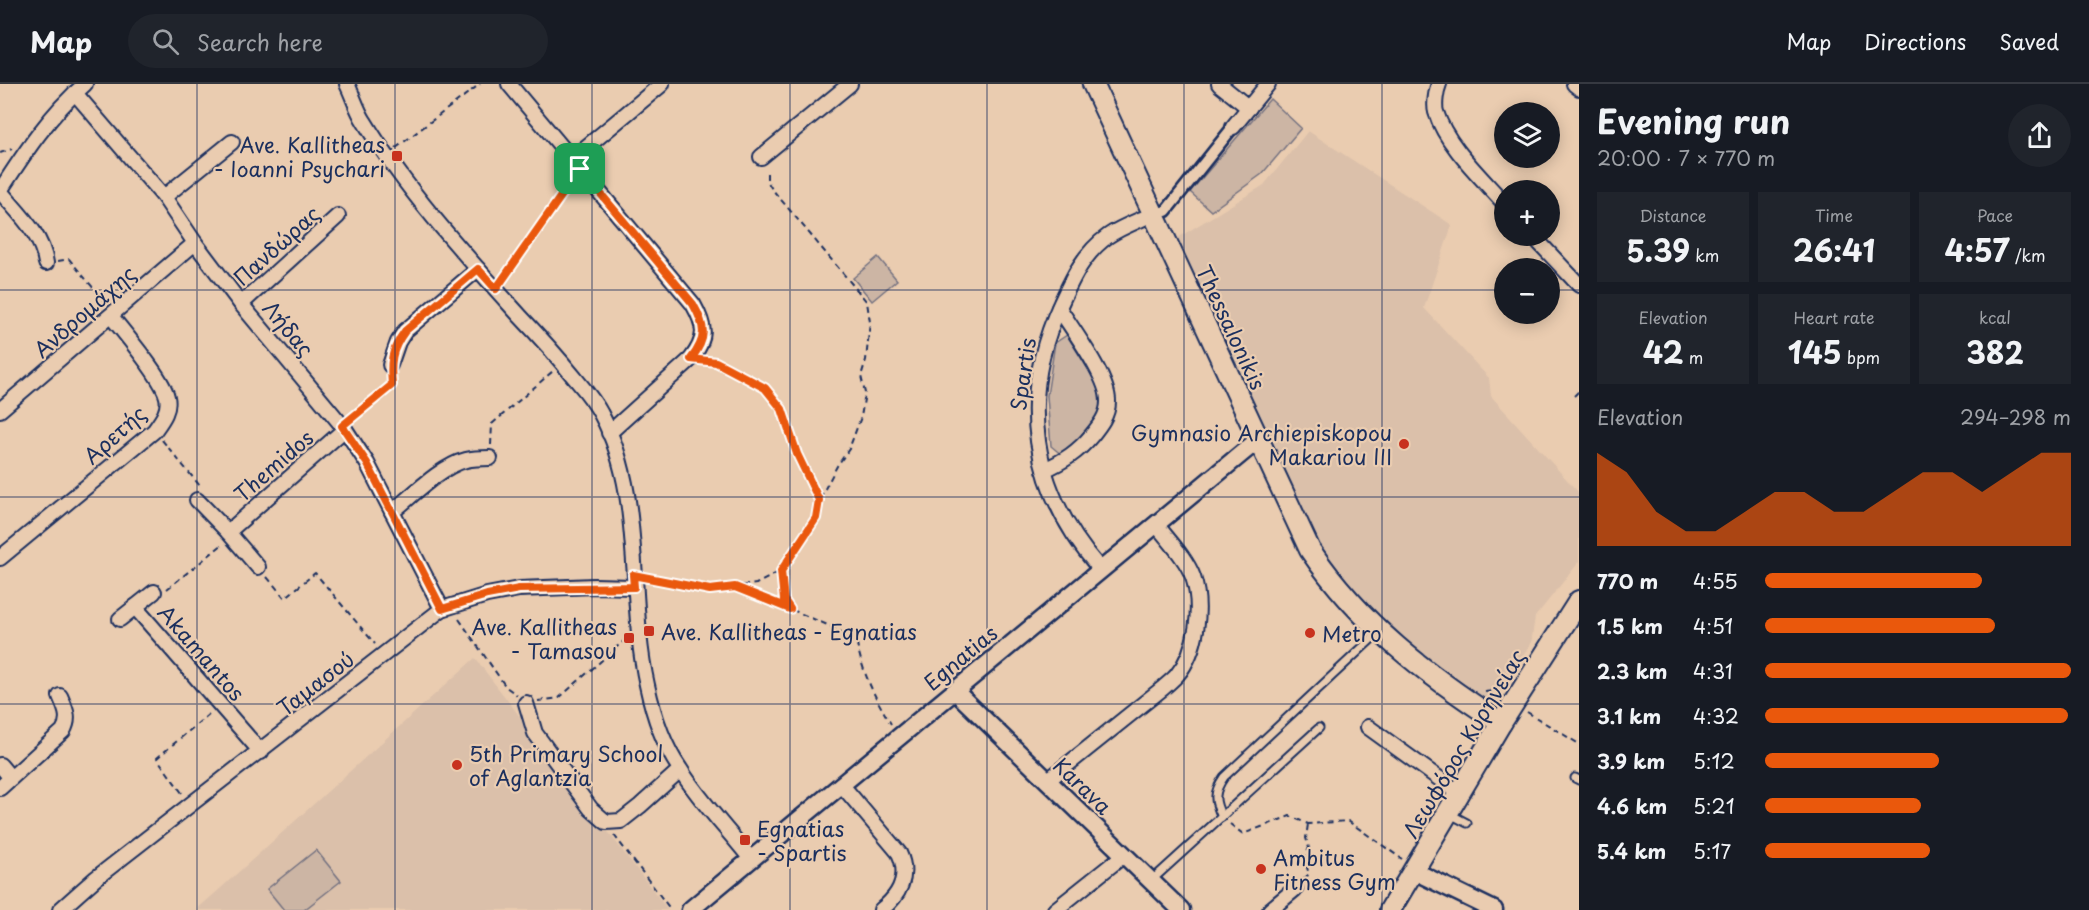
<!DOCTYPE html>
<meta charset="utf-8">
<style>
:root{--surface:#171b24;--page:#20242c;--text:#f1f3f6;--muted:#9ea1a6;--line:#363941;--accent:#ea580c}
body{margin:0;font-family:"Playpen Sans",sans-serif;background:var(--page);color:var(--text);height:100vh;display:flex;flex-direction:column;font-size:22px;white-space:nowrap}
*{box-sizing:border-box;margin:0}
p{font-size:20px;color:var(--muted)}
.icon{flex:none;width:33px;height:33px;fill:none;stroke:currentColor;stroke-width:2;stroke-linecap:round;stroke-linejoin:round}
.map{position:relative;flex:1;overflow:hidden}
.details{display:flex;flex-direction:column;background:var(--surface);width:510px}
.details>*{flex:none}
.buttons{position:absolute;left:1494px;top:18px;display:grid;gap:12px}
.buttons a{display:grid;place-items:center;width:66px;height:66px;border-radius:50%;background:var(--surface);box-shadow:0 3px 15px #0003;font-size:30px}
.pin{position:absolute;display:grid;place-items:center;width:51px;height:51px;color:#fff;margin:-26px;border-radius:12px;box-shadow:0 3px 9px #0006}
.round{display:grid;place-items:center;flex:none;width:63px;height:63px;border-radius:32px;background:var(--page)}
.headline{display:flex;align-items:center;justify-content:space-between;height:102px;padding:0 18px}
h1{font-size:33px;font-weight:700;line-height:45px}
.stats{display:grid;grid-template-columns:repeat(3,1fr);gap:9px;height:102px;padding:6px 18px}
.stats div{display:grid;align-content:center;border-radius:0px;background:var(--page);text-align:center}
.stats b{font-size:30px;font-weight:700}
.stats small{font-size:16px;font-weight:400}
.stats p{font-size:16px}
.chart{height:168px;padding:12px 18px}
.chart p{display:flex;justify-content:space-between}
.chart svg{width:100%;height:108px;margin-top:6px;fill:var(--accent);opacity:.7}
ul{padding:0 18px;list-style:none;font-size:20px}
li{display:grid;grid-template-columns:96px 72px 1fr;align-items:center;height:45px}
li i{height:15px;border-radius:8px;background:var(--accent)}
header{display:flex;align-items:center;gap:36px;box-sizing:border-box;height:84px;padding:0 30px;background:var(--surface);border-bottom:2px solid var(--line)}
header strong{font-size:28px}
nav{display:flex;gap:33px;margin-inline-start:auto;font-size:21px}
.search{width:420px;height:54px;background:var(--page);display:flex;align-items:center;gap:15px;box-sizing:border-box;padding:0 21px;border-radius:33px;color:var(--muted);font-size:22px}
main{display:flex;flex:1;min-height:0}
.map>svg:first-child{display:block}
</style>
<header>
<strong>Map</strong>
<div class="search"><svg class="icon" aria-label="search" viewBox="0 0 24 24"><circle cx="10" cy="10" r="6"/><path d="M15 15l6 6"/></svg>Search here</div>
<nav><a>Map</a><a>Directions</a><a>Saved</a></nav>
</header>
<main>
<div class="map">
<svg width="1579" height="826" viewBox="0 0 1579 826">
<rect width="100%" height="100%" fill="#eaccb0"/>
<filter id="ink" filterUnits="userSpaceOnUse"><feTurbulence type="fractalNoise" baseFrequency=".0167" numOctaves="2"/><feDisplacementMap in="SourceGraphic" scale="12" xChannelSelector="R" yChannelSelector="G"/><feConvolveMatrix kernelMatrix="1 2 1 2 8 2 1 2 1" color-interpolation-filters="sRGB"/></filter>
<g filter="url(#ink)">
<g fill="#dbc0aa">
<polygon points="1308,47 1452,141 1424,224 1489,294 1491,312 1579,409 1579,478 1535,533 1531,560 1491,619 1390,545 1324,469 1176,155 1264,101"/>
<polygon points="475,574 668,826 196,826 221,804"/>
</g>
<g fill="#ccb5a4" stroke="#747281" stroke-width="1.5">
<polygon points="1270,15 1301,44 1262,90 1211,127 1190,108"/>
<polygon points="878,173 897,196 872,217 853,194"/>
<polygon points="1067,251 1099,303 1100,329 1063,372 1051,362 1047,312 1055,259"/>
<polygon points="316,766 341,797 304,826 284,826 267,805"/>
</g>
<g fill="none" stroke-linecap="round" stroke-linejoin="round">
<defs>
<g id="service">
<polyline points="1575,694 1579,696"/>
<polyline points="1450,730 1467,739"/>
<path d="M1222,733C1214,717 1213,709 1224,693L1379,548"/>
<polyline points="1152,796 1319,644"/>
</g>
<polyline id="pedestrian" points="1153,130 1166,127 1233,43"/>
<g id="minor">
<path d="M347,0C353,12 357,26 364,37C407,108 465,171 520,232C539,252 557,272 574,293C584,305 594,316 601,330C645,412 627,512 647,601C653,629 664,662 680,685C699,716 728,746 750,774"/>
<path d="M509,0L693,220C706,243 707,254 691,275L609,349"/>
<polyline points="1219,0 1249,24"/>
<path d="M1439,0C1436,7 1434,21 1436,28C1446,61 1482,94 1504,119"/>
<polyline points="1574,0 1579,4"/>
<polyline points="75,9 164,113 195,159 241,220 345,345 367,379 442,525"/>
<polyline points="1233,43 1268,0"/>
<polyline points="761,73 850,0"/>
<polyline points="572,75 662,0"/>
<path d="M0,107C25,68 50,30 85,0"/>
<path d="M0,107C18,129 42,150 46,179"/>
<polyline points="164,113 232,58"/>
<polyline points="1533,152 1579,201"/>
<polyline points="241,220 338,132"/>
<polyline points="390,281 398,258 405,247 478,185"/>
<polyline points="0,326 195,159"/>
<path d="M1044,386C1064,377 1078,368 1092,351C1100,341 1108,331 1108,318C1109,294 1072,245 1059,224"/>
<polyline points="197,416 228,448 258,483"/>
<path d="M392,428C412,412 441,382 466,376C474,374 482,374 490,374"/>
<polyline points="228,448 345,345"/>
<path d="M0,474L154,347C162,336 170,326 167,313C163,294 124,249 111,232"/>
<path d="M1100,485C1031,406 1017,314 1061,219C1073,193 1084,169 1108,152C1121,143 1138,137 1153,130"/>
<polyline points="135,523 261,668"/>
<polyline points="120,535 154,508"/>
<polyline points="526,619 535,649 591,725 606,738 621,737 640,722 680,686"/>
<polyline points="1368,643 1459,709"/>
<polyline points="0,681 11,694"/>
<path d="M1047,697L1163,604C1167,600 1173,596 1177,591C1197,567 1203,523 1193,493C1186,474 1168,456 1156,440"/>
<path d="M841,700L899,769C910,792 899,812 881,826"/>
<path d="M0,704L63,647C71,634 65,624 60,612"/>
<polyline points="60,826 96,794 442,525 487,511 519,505 594,502 634,503"/>
<polyline points="1055,826 1124,771"/>
<polyline points="1270,826 1295,805"/>
</g>
<g id="tertiary">
<polyline points="955,607 1181,826"/>
<polyline points="1414,787 1494,826"/>
<polyline points="690,826 1258,356"/>
</g>
<g id="secondary">
<path d="M1093,0L1310,466C1360,540 1427,591 1501,639"/>
<polyline points="1390,826 1501,639 1579,517"/>
</g>
</defs>
<use href="#service" stroke="#1b2f5e" stroke-width="11"/>
<use href="#pedestrian" stroke="#1b2f5e" stroke-width="15"/>
<use href="#minor" stroke="#1b2f5e" stroke-width="18"/>
<use href="#tertiary" stroke="#1b2f5e" stroke-width="21"/>
<use href="#secondary" stroke="#1b2f5e" stroke-width="24"/>
<g stroke="#1b2f5e" stroke-width="2" stroke-dasharray="6 4.5" stroke-linecap="butt">
<polyline points="396,64 480,0"/>
<polyline points="0,69 12,65"/>
<polyline points="58,177 69,175 105,218"/>
<polyline points="503,195 572,97"/>
<polyline points="705,277 716,278 765,304 782,325 797,370 819,416"/>
<polyline points="1574,312 1579,307"/>
<polyline points="352,334 392,301 391,293"/>
<polyline points="162,356 200,402"/>
<polyline points="491,361 492,340 553,287"/>
<path d="M781,487L784,516L790,525L837,545L857,560C863,590 875,614 891,640"/>
<polyline points="267,493 285,514 315,489 375,560"/>
<polyline points="649,494 710,506 756,500 781,487 816,434 819,416 837,382 849,365 861,333 865,309 861,292 866,276 870,238 867,218 772,105 767,97 767,85"/>
<polyline points="737,504 790,525"/>
<polyline points="167,505 223,460"/>
<polyline points="459,535 506,603 517,611"/>
<polyline points="1485,608 1502,606"/>
<polyline points="538,617 559,614 626,555"/>
<polyline points="1527,628 1579,660"/>
<polyline points="182,709 157,674 209,630"/>
<polyline points="1230,740 1243,750 1290,732 1308,740 1348,737 1402,775"/>
<polyline points="614,751 671,826"/>
<polyline points="1304,795 1309,790 1304,774 1309,764 1306,754 1308,740"/>
</g>
<use href="#service" stroke="#eaccb0" stroke-width="7"/>
<use href="#pedestrian" stroke="#eaccb0" stroke-width="10"/>
<use href="#minor" stroke="#eaccb0" stroke-width="14"/>
<use href="#tertiary" stroke="#eaccb0" stroke-width="16"/>
<use href="#secondary" stroke="#eaccb0" stroke-width="20"/>
</g>
</g>
<g fill="none" stroke-linecap="round" stroke-linejoin="round" filter="url(#ink)">
<defs>
<path id="route" d="M580,85L693,220C706,243 707,254 691,275L716,278L765,304L782,325L797,370L819,416L816,434L781,487L784,516L790,525L735,503L710,506L633,491L634,503L519,505L487,511L442,525L367,379L342,342L392,301C390,278 391,266 405,247L478,185L496,205Z"/>
</defs>
<use href="#route" stroke="#fff" stroke-width="12"/>
<use href="#route" stroke="#ea580c" stroke-width="8"/>
</g>
<path fill="none" stroke="#1b2f5e" stroke-width="1.5" stroke-opacity="0.55" d="M197,0V826M395,0V826M592,0V826M790,0V826M987,0V826M1184,0V826M1382,0V826M0,206H1504M1550,206H1579M0,413H1579M0,620H1579"/>
<g fill="#c8321e" stroke="#eaccb0" stroke-width="2">
<rect x="391" y="66" width="12" height="12" rx="3"/>
<circle cx="1404" cy="360" r="6"/>
<rect x="643" y="541" width="12" height="12" rx="3"/>
<circle cx="1310" cy="549" r="6"/>
<rect x="623" y="548" width="12" height="12" rx="3"/>
<circle cx="457" cy="681" r="6"/>
<rect x="739" y="750" width="12" height="12" rx="3"/>
<circle cx="1261" cy="785" r="6"/>
</g>
<g text-anchor="middle" dominant-baseline="central" stroke-width="4.5" stroke-linejoin="round" paint-order="stroke">
<g font-size="21" fill="#1b2f5e" stroke="#eaccb0" text-anchor="start">
<text x="385" y="60" text-anchor="end">Ave. Kallitheas<tspan x="385" dy="24">- Ioanni Psychari</tspan></text>
<text x="1392" y="348" text-anchor="end">Gymnasio Archiepiskopou<tspan x="1392" dy="24">Makariou III</tspan></text>
<text x="617" y="542" text-anchor="end">Ave. Kallitheas<tspan x="617" dy="24">- Tamasou</tspan></text>
<text x="661" y="547">Ave. Kallitheas - Egnatias</text>
<text x="1322" y="549">Metro</text>
<text x="469" y="669">5th Primary School<tspan x="469" dy="24">of Aglantzia</tspan></text>
<text x="757" y="744">Egnatias<tspan x="757" dy="24">- Spartis</tspan></text>
<text x="1273" y="773">Ambitus<tspan x="1273" dy="24">Fitness Gym</tspan></text>
</g>
<g font-size="21" fill="#1b2f5e" stroke="#eaccb0">
<text transform="translate(276 161) rotate(-42)">Πανδώρας</text>
<text transform="translate(84 227) rotate(-41)">Ανδρομάχης</text>
<text transform="translate(1232 243) rotate(65)">Thessalonikis</text>
<text transform="translate(289 244) rotate(50)">Λήδας</text>
<text transform="translate(1022 290) rotate(-82)">Spartis</text>
<text transform="translate(114 350) rotate(-42)">Αρετής</text>
<text transform="translate(273 381) rotate(-41)">Themidos</text>
<text transform="translate(202 568) rotate(49)">Akamantos</text>
<text transform="translate(960 573) rotate(-40)">Egnatias</text>
<text transform="translate(315 599) rotate(-38)">Ταμασού</text>
<text transform="translate(1463 659) rotate(-59)">Λεωφόρος Κυρηνείας</text>
<text transform="translate(1083 701) rotate(44)">Karava</text>
</g>
</g>
</svg>
<div class="buttons">
<a><svg class="icon" aria-label="layers" viewBox="0 0 24 24"><path d="M12 4l9 5-9 5-9-5zM3 14l9 5 9-5"/></svg></a>
<a>+</a>
<a>−</a>
</div>
<div class="pin" style="left:580px;top:85px;background:#1e9e55"><svg class="icon" aria-label="arrive" viewBox="0 0 24 24"><path d="M6 21V4h12l-3 4 3 4H6"/></svg></div>
</div>
<section class="details">
<div class="headline"><div><h1>Evening run</h1><p>20:00 · 7 × 770 m</p></div><a class="round"><svg class="icon" aria-label="share" viewBox="0 0 24 24"><path d="M12 15V3M7 8l5-5 5 5M5 13v7h14v-7"/></svg></a></div>
<div class="stats">
<div><p>Distance</p><b>5.39<small> km</small></b></div>
<div><p>Time</p><b>26:41</b></div>
<div><p>Pace</p><b>4:57<small> /km</small></b></div>
</div>
<div class="stats">
<div><p>Elevation</p><b>42<small> m</small></b></div>
<div><p>Heart rate</p><b>145<small> bpm</small></b></div>
<div><p>kcal</p><b>382</b></div>
</div>
<div class="chart"><p><span>Elevation</span>294–298 m</p>
<svg viewBox="0 0 160 44" preserveAspectRatio="none"><path d="M0 44V6L10 14L20 30L30 38L40 38L50 30L60 22L70 22L80 30L90 30L100 22L110 14L120 14L130 22L140 14L150 6L160 6V44z"/></svg>
</div>
<ul>
<li><b>770 m</b>4:55<i style="width:71%"></i></li>
<li><b>1.5 km</b>4:51<i style="width:75%"></i></li>
<li><b>2.3 km</b>4:31<i style="width:100%"></i></li>
<li><b>3.1 km</b>4:32<i style="width:99%"></i></li>
<li><b>3.9 km</b>5:12<i style="width:57%"></i></li>
<li><b>4.6 km</b>5:21<i style="width:51%"></i></li>
<li><b>5.4 km</b>5:17<i style="width:54%"></i></li>
</ul>
</section>
</main>
